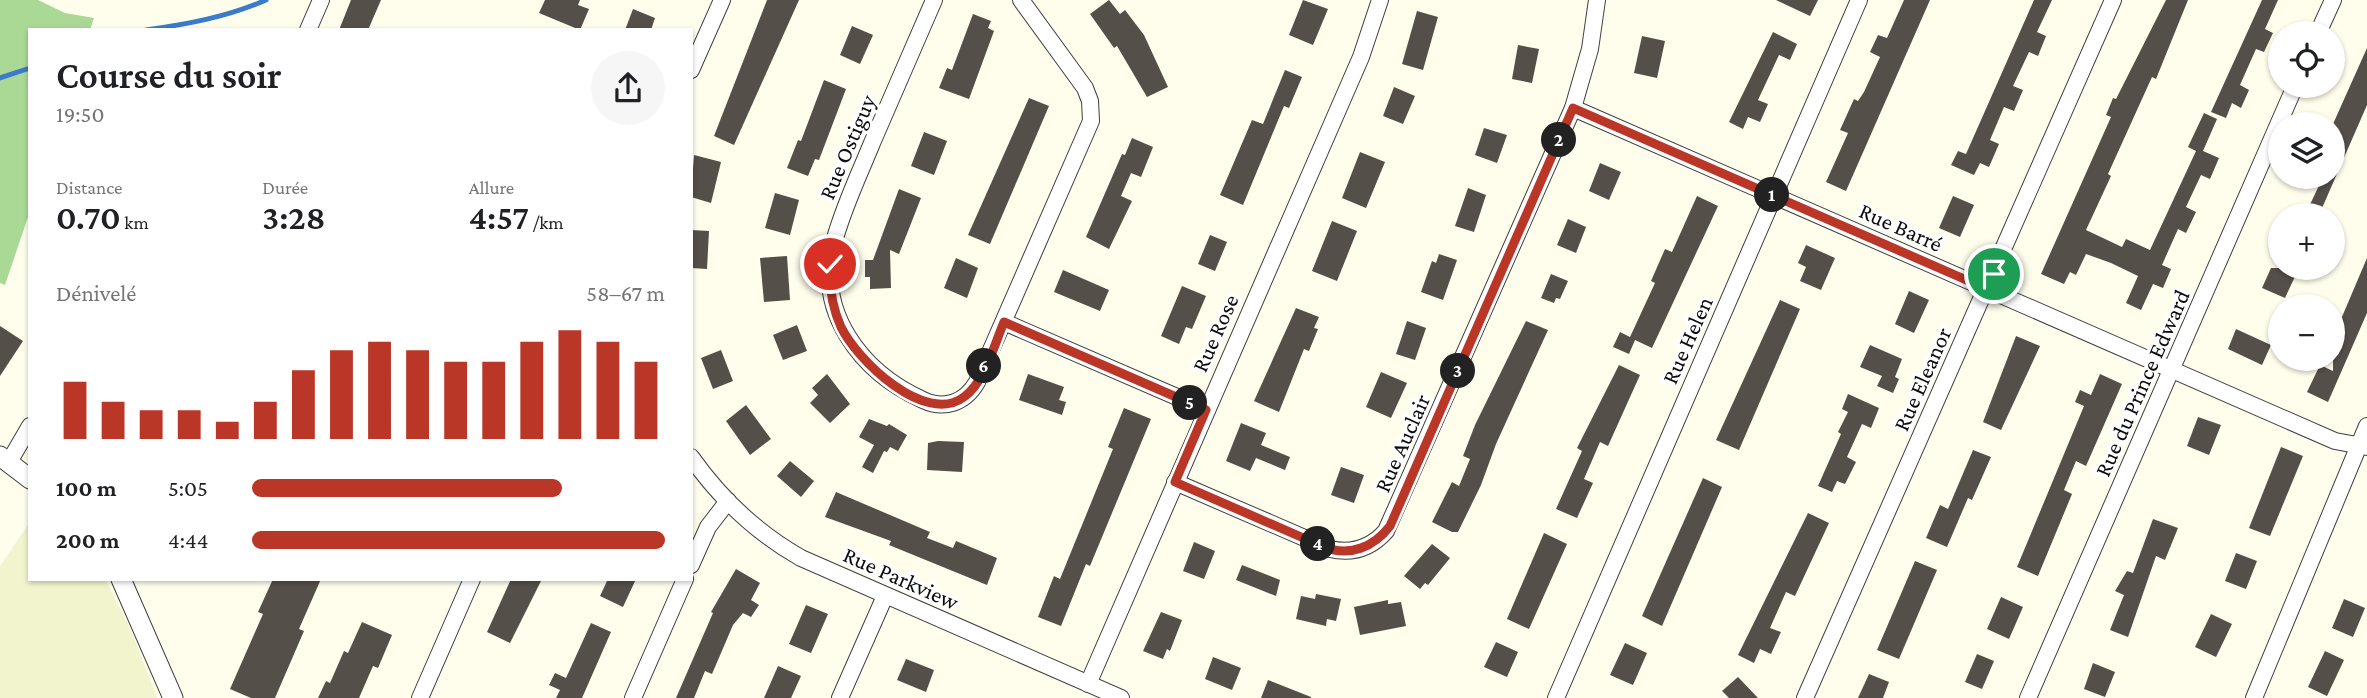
<!DOCTYPE html>
<html lang="fr">
<meta charset="utf-8">
<style>
:root{--surface:#fff;--page:#f6f6f6;--text:#202124;--muted:#757577;--accent:#ba3627}
body{margin:0;font-family:"Crimson Pro",serif;background:var(--page);color:var(--text);height:100vh;display:flex;flex-direction:column;font-size:26px;white-space:nowrap}
*{box-sizing:border-box;margin:0}
p{font-size:23px;color:var(--muted)}
.icon{flex:none;width:38px;height:38px;fill:none;stroke:currentColor;stroke-width:2;stroke-linecap:round;stroke-linejoin:round}
.map{position:relative;flex:1;overflow:hidden}
.details{position:absolute;left:28px;top:28px;width:665px;height:553px;display:flex;flex-direction:column;background:var(--surface);border-radius:0px;box-shadow:0 2px 5px #0004}
.details>*{flex:none}
.tools{position:absolute;left:2268px;top:21px;display:grid;gap:14px}
.tools a{display:grid;place-items:center;width:77px;height:77px;border-radius:50%;background:var(--surface);box-shadow:0 2px 5px #0004;font-size:35px}
.pin{position:absolute;display:grid;place-items:center;width:60px;height:60px;color:#fff;margin:-30px;border:4px solid #fff;border-radius:50%;box-shadow:0 2px 7px #0007}
.km{position:absolute;width:35px;height:35px;margin:-18px;border-radius:50%;background:#222;color:#fff;font-size:19px;line-height:35px;text-align:center}
.round{display:grid;place-items:center;flex:none;width:74px;height:74px;border-radius:37px;background:var(--page)}
.overview{display:flex;align-items:center;justify-content:space-between;height:119px;padding:0 28px}
h1{font-size:38px;font-weight:600;line-height:52px}
.figures{display:grid;grid-template-columns:repeat(3,1fr);gap:10px;height:119px;padding:7px 28px}
.figures div{display:grid;align-content:center}
.figures b{font-size:35px;font-weight:600}
.figures small{font-size:19px;font-weight:400}
.figures p{font-size:19px}
.chart{height:196px;padding:14px 28px}
.chart p{display:flex;justify-content:space-between}
.chart svg{width:100%;height:126px;margin-top:7px;stroke:var(--accent);stroke-width:6}
ul{padding:0 28px;list-style:none;font-size:23px}
li{display:grid;grid-template-columns:112px 84px 1fr;align-items:center;height:52px}
li i{height:18px;border-radius:9px;background:var(--accent)}
.map>svg:first-child{display:block}
</style>
<div class="map">
<svg width="2367" height="698" viewBox="0 0 2367 698">
<rect width="100%" height="100%" fill="#fffeec"/>
<polygon fill="#f1f4cd" points="30,522 30,579 105,579 130,628 157,698 0,698 0,566"/>
<polygon fill="#aad996" points="0,0 38,0 65,13 94,18 90,30 30,30 30,211 5,285 0,283"/>
<g fill="none" stroke-linecap="round" stroke-linejoin="round">
<g stroke="#3a7bcb" stroke-width="5">
<path d="M146,30C188,24 227,17 266,0"/>
<polyline points="0,78 30,68"/>
</g>
</g>
<g fill="#554f49">
<polygon points="351,0 381,0 368,30 339,30"/>
<polygon points="545,0 580,0 578,5 589,9 580,30 539,13"/>
<polygon points="767,0 799,0 734,145 714,136"/>
<polygon points="1109,0 1120,14 1125,10 1144,35 1168,87 1147,97 1117,46 1114,48 1090,14"/>
<polygon points="1303,0 1328,9 1313,45 1289,35"/>
<polygon points="1776,0 1818,0 1810,16"/>
<polygon points="1904,0 1930,0 1846,191 1826,182 1848,133 1840,130 1854,99 1858,101 1864,92 1880,57 1870,52 1878,35 1887,38"/>
<polygon points="2034,0 2052,0 2037,32 2046,36 2038,56 2029,52 2013,86 2023,90 2014,111 2004,107 1990,140 1999,144 1989,167 1980,163 1974,175 1951,165 1958,151 1966,154"/>
<polygon points="2166,0 2188,0 2156,79 2152,77 2108,174 2111,176 2086,230 2122,247 2126,239 2150,250 2196,151 2188,147 2204,113 2217,119 2203,151 2219,158 2210,179 2201,175 2186,207 2196,212 2186,233 2178,229 2162,265 2171,269 2163,288 2153,284 2141,310 2126,303 2138,276 2111,263 2086,254 2076,275 2070,272 2064,284 2041,274 2111,117 2106,115 2113,98 2116,99"/>
<polygon points="2262,0 2278,0 2265,29 2273,33 2264,52 2256,49 2240,85 2249,90 2241,108 2232,103 2226,118 2211,112"/>
<polygon points="633,9 655,18 651,30 625,30"/>
<polygon points="1417,11 1438,17 1423,70 1402,64"/>
<polygon points="973,14 991,21 988,28 994,31 969,99 939,88 947,68 952,70"/>
<polygon points="852,26 873,35 860,64 840,55"/>
<polygon points="1773,32 1797,44 1790,60 1779,55 1758,100 1768,104 1760,122 1748,117 1743,129 1729,122"/>
<polygon points="1642,36 1665,41 1657,78 1634,73"/>
<polygon points="1518,45 1539,49 1532,83 1512,79"/>
<polygon points="2367,48 2367,105 2319,215 2305,215 2323,177 2333,177 2333,124"/>
<polygon points="1285,70 1302,77 1289,108 1284,106 1243,205 1220,195 1252,120 1263,124"/>
<polygon points="824,80 846,89 819,160 815,159 808,176 787,168 798,140 801,141"/>
<polygon points="1394,87 1415,96 1403,124 1383,116"/>
<polygon points="1029,98 1049,106 990,244 968,235"/>
<polygon points="1484,128 1507,135 1497,163 1475,155"/>
<polygon points="924,132 947,141 934,175 911,166"/>
<polygon points="1132,138 1153,147 1141,177 1131,173 1121,196 1132,201 1109,249 1086,237 1122,154 1125,155"/>
<polygon points="1360,152 1385,162 1366,208 1342,198"/>
<polygon points="694,155 721,162 711,203 691,197"/>
<polygon points="1600,163 1621,172 1609,200 1589,191"/>
<polygon points="1468,188 1486,195 1474,232 1455,226"/>
<polygon points="899,189 921,198 899,254 890,250 891,288 870,289 870,277 865,277 865,260 873,260"/>
<polygon points="775,193 799,200 790,235 765,228"/>
<polygon points="1697,196 1718,206 1652,348 1635,340 1629,354 1613,347 1620,332 1630,337 1655,283 1651,281 1665,249 1672,252"/>
<polygon points="1953,196 1974,205 1960,237 1939,228"/>
<polygon points="1568,219 1586,227 1576,253 1557,245"/>
<polygon points="1332,221 1357,231 1337,281 1312,271"/>
<polygon points="691,230 709,231 707,269 691,268"/>
<polygon points="1210,235 1227,242 1215,271 1198,264"/>
<polygon points="1806,245 1835,258 1821,290 1800,281 1806,267 1798,263"/>
<polygon points="1439,254 1457,260 1443,300 1421,292 1432,261 1436,263"/>
<polygon points="787,256 790,300 764,302 760,258"/>
<polygon points="956,258 978,268 967,298 944,288"/>
<polygon points="2367,258 2367,313 2328,402 2307,392 2320,365 2333,371 2333,338"/>
<polygon points="2271,268 2299,268 2285,298 2262,288"/>
<polygon points="1063,270 1109,290 1100,311 1054,292"/>
<polygon points="1551,274 1568,281 1560,299 1556,298 1554,303 1541,298"/>
<polygon points="1182,286 1206,296 1192,329 1186,327 1179,344 1161,336"/>
<polygon points="1909,291 1929,300 1914,333 1895,324"/>
<polygon points="1780,300 1800,309 1739,450 1716,440"/>
<polygon points="1296,308 1319,317 1314,328 1318,329 1309,351 1304,349 1279,412 1254,401"/>
<polygon points="1407,321 1426,328 1415,360 1396,354"/>
<polygon points="1526,321 1548,330 1496,444 1481,485 1458,532 1452,532 1432,522 1452,482 1459,486 1470,459 1463,456 1475,425"/>
<polygon points="797,325 807,351 783,360 773,335"/>
<polygon points="0,326 23,341 0,376"/>
<polygon points="2236,329 2271,345 2262,365 2228,349"/>
<polygon points="2016,336 2040,346 2001,430 1983,422"/>
<polygon points="1870,345 1902,359 1895,377 1899,379 1893,393 1877,386 1882,376 1860,367"/>
<polygon points="721,350 733,381 713,389 701,358"/>
<polygon points="1619,365 1640,375 1608,446 1600,442 1584,479 1593,483 1577,518 1556,509 1582,451 1577,448"/>
<polygon points="1381,372 1407,383 1391,418 1366,407"/>
<polygon points="827,374 850,404 830,423 810,403 818,395 812,388"/>
<polygon points="1028,374 1064,387 1059,400 1066,402 1062,415 1019,400"/>
<polygon points="2100,374 2122,384 2086,466 2076,461 2064,490 2072,494 2038,576 2017,567 2084,406 2075,402 2080,390 2091,395"/>
<polygon points="1848,394 1879,408 1871,428 1862,424 1847,457 1856,462 1845,484 1837,481 1832,492 1818,486 1841,434 1838,432 1848,412 1842,409"/>
<polygon points="746,405 771,439 750,455 726,421"/>
<polygon points="1124,408 1151,419 1090,566 1086,564 1061,626 1038,617 1054,576 1060,579 1113,449 1108,447"/>
<polygon points="2198,417 2221,425 2209,455 2187,446"/>
<polygon points="869,419 887,426 889,424 907,435 898,451 890,447 887,452 884,451 873,473 862,467 874,445 859,437"/>
<polygon points="1241,423 1266,433 1261,445 1290,457 1285,470 1256,458 1250,471 1226,461"/>
<polygon points="938,441 964,442 962,472 927,470 928,443"/>
<polygon points="2281,447 2303,456 2270,536 2249,528"/>
<polygon points="1973,450 1991,457 1972,500 1968,498 1947,547 1926,538 1940,505 1948,509"/>
<polygon points="790,461 814,481 801,497 777,476"/>
<polygon points="1341,467 1364,475 1354,503 1331,495"/>
<polygon points="1703,478 1722,487 1662,626 1642,616"/>
<polygon points="836,492 930,532 927,538 953,548 956,541 997,558 987,585 889,545 891,541 825,517"/>
<polygon points="1808,513 1829,523 1795,596 1786,592 1770,628 1781,632 1771,654 1760,649 1754,663 1738,655"/>
<polygon points="2153,519 2178,528 2165,560 2156,556 2128,637 2110,630 2124,595 2115,591 2127,571 2133,573"/>
<polygon points="1544,533 1567,544 1529,629 1507,619"/>
<polygon points="1194,542 1215,551 1204,579 1183,571"/>
<polygon points="1432,544 1450,558 1428,585 1425,583 1420,589 1404,576"/>
<polygon points="2236,553 2257,561 2246,589 2225,581"/>
<polygon points="1915,561 1937,570 1899,659 1877,650"/>
<polygon points="1242,565 1280,580 1276,596 1236,580"/>
<polygon points="736,569 760,583 751,600 759,605 751,617 743,613 733,625 712,674 705,671 694,698 676,698 713,613 711,612"/>
<polygon points="273,579 321,579 299,629 304,631 275,698 251,698 230,689 263,614 258,612"/>
<polygon points="511,579 542,579 510,643 487,632"/>
<polygon points="608,579 636,579 623,607 600,596"/>
<polygon points="1316,594 1341,599 1336,621 1327,619 1326,626 1296,619 1301,596 1315,599"/>
<polygon points="2001,597 2023,607 2009,639 1987,629"/>
<polygon points="2344,599 2365,608 2353,637 2332,628"/>
<polygon points="1388,600 1388,604 1401,602 1406,626 1360,635 1354,607"/>
<polygon points="806,605 828,614 811,653 789,644"/>
<polygon points="1161,612 1182,620 1170,651 1167,649 1163,659 1143,651"/>
<polygon points="2211,614 2232,624 2216,657 2195,647"/>
<polygon points="362,622 392,635 378,668 373,666 359,698 318,698 326,681 330,683 344,651 348,653"/>
<polygon points="591,623 611,632 582,698 556,698 560,690 549,685 555,673 566,678"/>
<polygon points="1496,642 1518,652 1507,677 1484,667"/>
<polygon points="1625,643 1647,653 1633,685 1610,675"/>
<polygon points="2325,651 2344,660 2327,696 2308,687"/>
<polygon points="1977,654 1994,661 1982,689 1965,682"/>
<polygon points="1213,657 1241,668 1232,690 1205,679"/>
<polygon points="906,659 934,670 926,692 897,680"/>
<polygon points="2093,663 2115,672 2105,697 2084,689"/>
<polygon points="778,666 801,676 791,698 764,698"/>
<polygon points="1869,674 1889,682 1883,698 1858,698"/>
<polygon points="1738,677 1758,698 1729,698 1722,691"/>
<polygon points="1268,680 1311,697 1311,698 1261,698"/>
</g>
<g fill="none" stroke-linecap="round" stroke-linejoin="round">
<defs>
<g id="minor">
<path d="M934,0C913,48 893,95 872,143C859,175 843,208 834,242C815,312 861,372 923,400C944,410 965,403 977,382L1091,121L1090,101L1085,88L1021,0"/>
<polyline points="308,30 321,0"/>
<polyline points="2318,33 2333,0"/>
<polyline points="691,70 722,0"/>
<polyline points="1573,108 2335,441 2367,447"/>
<polyline points="1004,322 1207,410"/>
<path d="M691,457C720,498 757,533 801,558L1121,698"/>
<polyline points="9,462 30,426"/>
<path d="M1175,482L1330,549C1352,554 1371,548 1386,531L1573,108L1590,49L1597,0"/>
<polyline points="691,565 708,527 728,501"/>
<polyline points="1088,684 1361,57 1380,0"/>
<polyline points="420,698 472,579"/>
<polyline points="633,698 685,579"/>
<polyline points="840,698 885,596"/>
<polyline points="1556,698 1859,0"/>
<polyline points="1805,698 2113,0"/>
<polyline points="2028,698 2295,86"/>
<polyline points="2254,698 2367,426"/>
</g>
<g id="tertiary">
<polyline points="0,456 30,479"/>
<polyline points="121,579 173,698"/>
</g>
</defs>
<use href="#minor" stroke="#3f3f3f" stroke-width="18"/>
<use href="#tertiary" stroke="#3f3f3f" stroke-width="21"/>
<use href="#minor" stroke="#fff" stroke-width="16"/>
<use href="#tertiary" stroke="#fff" stroke-width="19"/>
</g>
<g fill="none" stroke-linecap="round" stroke-linejoin="round">
<defs>
<path id="route" d="M830,264C829,285 832,307 841,327C857,360 925,426 964,397C985,382 994,345 1004,322L1206,410L1175,482L1324,547C1350,557 1374,547 1390,526L1573,108L1987,289L1994,274"/>
</defs>
<use href="#route" stroke="#fff" stroke-width="14"/>
<use href="#route" stroke="#ba3627" stroke-width="9"/>
</g>
<g text-anchor="middle" dominant-baseline="central" stroke-width="7" stroke-linejoin="round" paint-order="stroke">
<g font-size="23" fill="#0c0c0c" stroke="#fff">
<text transform="translate(847 147) rotate(-67)">Rue Ostiguy</text>
<text transform="translate(1901 227) rotate(24)">Rue Barré</text>
<text transform="translate(1215 333) rotate(-66)">Rue Rose</text>
<text transform="translate(1687 340) rotate(-66)">Rue Helen</text>
<text transform="translate(1922 379) rotate(-66)">Rue Eleanor</text>
<text transform="translate(2142 383) rotate(-66)">Rue du Prince Edward</text>
<text transform="translate(1402 443) rotate(-66)">Rue Auclair</text>
<text transform="translate(901 578) rotate(24)">Rue Parkview</text>
</g>
</g>
</svg>
<div class="tools">
<a><svg class="icon" aria-label="locate" viewBox="0 0 24 24"><circle cx="12" cy="12" r="6"/><path d="M12 2v4M12 18v4M2 12h4M18 12h4"/></svg></a>
<a><svg class="icon" aria-label="layers" viewBox="0 0 24 24"><path d="M12 4l9 5-9 5-9-5zM3 14l9 5 9-5"/></svg></a>
<a>+</a>
<a>−</a>
</div>
<div class="pin" style="left:1994px;top:274px;background:#1e9e55"><svg class="icon" aria-label="arrive" viewBox="0 0 24 24"><path d="M6 21V4h12l-3 4 3 4H6"/></svg></div>
<div class="pin" style="left:830px;top:264px;background:#d93025"><svg class="icon" aria-label="check" viewBox="0 0 24 24"><path d="M5 12l5 5 9-10"/></svg></div>
<b class="km" style="left:1772px;top:195px">1</b>
<b class="km" style="left:1559px;top:140px">2</b>
<b class="km" style="left:1458px;top:371px">3</b>
<b class="km" style="left:1318px;top:544px">4</b>
<b class="km" style="left:1190px;top:403px">5</b>
<b class="km" style="left:984px;top:366px">6</b>
<section class="details">
<div class="overview"><div><h1>Course du soir</h1><p>19:50</p></div><a class="round"><svg class="icon" aria-label="share" viewBox="0 0 24 24"><path d="M12 15V3M7 8l5-5 5 5M5 13v7h14v-7"/></svg></a></div>
<div class="figures">
<div><p>Distance</p><b>0.70<small> km</small></b></div>
<div><p>Durée</p><b>3:28</b></div>
<div><p>Allure</p><b>4:57<small> /km</small></b></div>
</div>
<div class="chart"><p><span>Dénivelé</span>58–67 m</p>
<svg viewBox="0 0 160 44" preserveAspectRatio="none"><path d="M5 44V24M15 44V31M25 44V34M35 44V34M45 44V38M55 44V31M65 44V20M75 44V13M85 44V10M95 44V13M105 44V17M115 44V17M125 44V10M135 44V6M145 44V10M155 44V17"/></svg>
</div>
<ul>
<li><b>100 m</b>5:05<i style="width:75%"></i></li>
<li><b>200 m</b>4:44<i style="width:100%"></i></li>
</ul>
</section>
</div>
